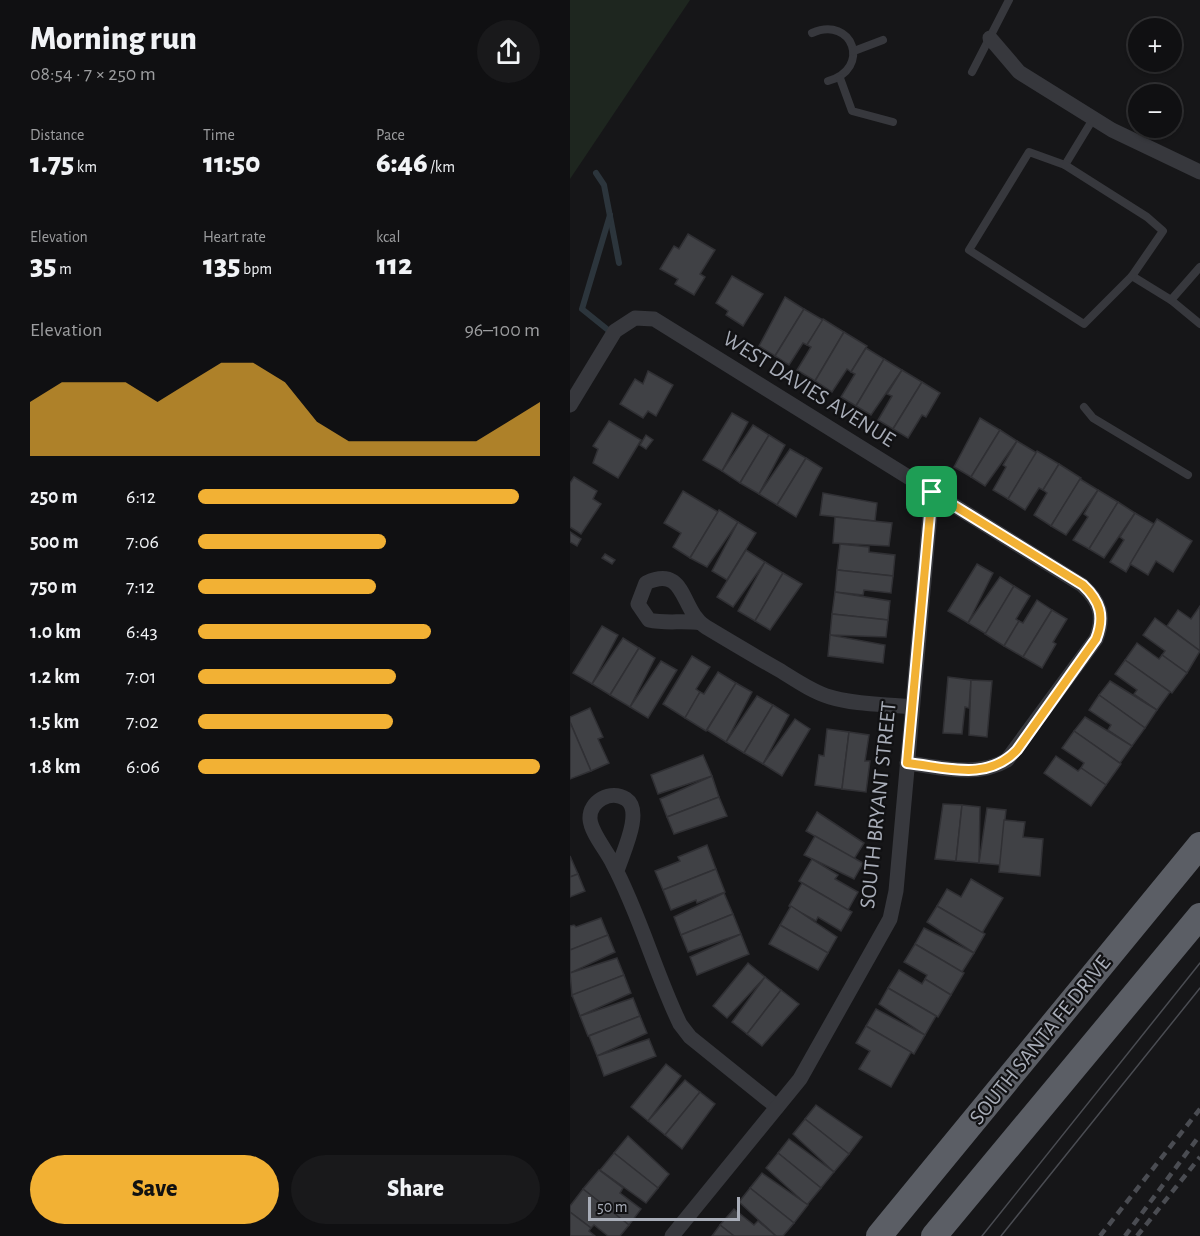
<!DOCTYPE html>
<meta charset="utf-8">
<style>
:root{--surface:#101012;--page:#19191b;--text:#f1f3f6;--muted:#9c9d9f;--line:#303032;--accent:#f2b134}
body{margin:0;font-family:"Alegreya Sans",sans-serif;background:var(--page);color:var(--text);height:100vh;display:flex;flex-direction:column;font-size:22px;white-space:nowrap}
*{box-sizing:border-box;margin:0}
p{font-size:20px;color:var(--muted)}
.icon{flex:none;width:33px;height:33px;fill:none;stroke:currentColor;stroke-width:2;stroke-linecap:round;stroke-linejoin:round}
.map{position:relative;flex:1;overflow:hidden}
.side{display:flex;flex-direction:column;background:var(--surface);width:570px}
.side>*{flex:none}
.controls{position:absolute;left:558px;top:18px;display:grid;gap:12px}
.controls a{display:grid;place-items:center;width:54px;height:54px;border-radius:50%;background:var(--surface);box-shadow:0 2px 4px #0004,0 0 0 2px var(--line);font-size:30px}
.scale{position:absolute;left:18px;bottom:15px;width:152px;box-sizing:border-box;padding-left:6px;border:3px solid #a8adb8;border-top:0;font-size:16px;line-height:21px;white-space:nowrap;color:#a8adb8;-webkit-text-stroke:4px #111113;paint-order:stroke}
.pin{position:absolute;display:grid;place-items:center;width:51px;height:51px;color:#fff;margin:-26px;border-radius:12px;box-shadow:0 3px 9px #0006}
.round{display:grid;place-items:center;flex:none;width:63px;height:63px;border-radius:32px;background:var(--page)}
.head{display:flex;align-items:center;justify-content:space-between;height:102px;padding:0 30px}
h1{font-size:33px;font-weight:800;line-height:45px}
.figures{display:grid;grid-template-columns:repeat(3,1fr);gap:9px;height:102px;padding:6px 30px}
.figures div{display:grid;align-content:center}
.figures b{font-size:30px;font-weight:800}
.figures small{font-size:16px;font-weight:400}
.figures p{font-size:16px}
.chart{height:168px;padding:12px 30px}
.chart p{display:flex;justify-content:space-between}
.chart svg{width:100%;height:108px;margin-top:6px;fill:var(--accent);opacity:.7}
.cta{display:flex;gap:12px;margin-top:auto;padding:12px 30px}
.cta a{flex:1;height:69px;border-radius:36px;background:var(--accent);color:#111;font-size:24px;font-weight:800;line-height:69px;text-align:center}
.cta a+a{background:var(--page);color:var(--text)}
ul{padding:0 30px;list-style:none;font-size:20px}
li{display:grid;grid-template-columns:96px 72px 1fr;align-items:center;height:45px}
li i{height:15px;border-radius:8px;background:var(--accent)}
main{display:flex;flex:1;min-height:0}
.map>svg:first-child{display:block}
</style>
<main>
<section class="side">
<div class="head"><div><h1>Morning run</h1><p>08:54 · 7 × 250 m</p></div><a class="round"><svg class="icon" aria-label="share" viewBox="0 0 24 24"><path d="M12 15V3M7 8l5-5 5 5M5 13v7h14v-7"/></svg></a></div>
<div class="figures">
<div><p>Distance</p><b>1.75<small> km</small></b></div>
<div><p>Time</p><b>11:50</b></div>
<div><p>Pace</p><b>6:46<small> /km</small></b></div>
</div>
<div class="figures">
<div><p>Elevation</p><b>35<small> m</small></b></div>
<div><p>Heart rate</p><b>135<small> bpm</small></b></div>
<div><p>kcal</p><b>112</b></div>
</div>
<div class="chart"><p><span>Elevation</span>96–100 m</p>
<svg viewBox="0 0 160 44" preserveAspectRatio="none"><path d="M0 44V22L10 14L20 14L30 14L40 22L50 14L60 6L70 6L80 14L90 30L100 38L110 38L120 38L130 38L140 38L150 30L160 22V44z"/></svg>
</div>
<ul>
<li><b>250 m</b>6:12<i style="width:94%"></i></li>
<li><b>500 m</b>7:06<i style="width:55%"></i></li>
<li><b>750 m</b>7:12<i style="width:52%"></i></li>
<li><b>1.0 km</b>6:43<i style="width:68%"></i></li>
<li><b>1.2 km</b>7:01<i style="width:58%"></i></li>
<li><b>1.5 km</b>7:02<i style="width:57%"></i></li>
<li><b>1.8 km</b>6:06<i style="width:100%"></i></li>
</ul>
<div class="cta"><a>Save</a><a>Share</a></div>
</section>
<div class="map">
<svg width="630" height="1236" viewBox="0 0 630 1236">
<rect width="100%" height="100%" fill="#161618"/>
<polygon fill="#1e261f" points="0,0 120,0 0,179"/>
<g fill="none" stroke-linecap="round" stroke-linejoin="round">
<g stroke="#2c353c" stroke-width="6">
<polyline points="26,173 34,185 49,263"/>
<polyline points="40,215 12,309 43,334"/>
</g>
</g>
<g fill="#404145" stroke="#303034" stroke-width="1.5">
<polygon points="118,234 145,250 130,274 135,277 124,295 105,284 108,279 90,269 104,246 109,249"/>
<polygon points="162,276 193,294 173,326 156,315 158,311 146,303"/>
<polygon points="215,297 234,309 205,356 189,346"/>
<polygon points="234,309 253,320 237,345 233,343 219,365 205,356"/>
<polygon points="253,319 274,332 245,381 227,370 241,347 237,345"/>
<polygon points="274,332 297,346 281,372 277,369 262,392 245,381"/>
<polygon points="296,348 314,359 286,406 271,397 285,374 281,372"/>
<polygon points="314,359 332,370 301,415 286,406"/>
<polygon points="332,370 352,382 323,429 308,420 322,396 317,394"/>
<polygon points="78,371 103,385 86,416 78,411 73,418 50,404 65,379 73,384"/>
<polygon points="352,382 370,393 356,417 352,415 338,438 323,429"/>
<polygon points="162,413 178,422 152,471 133,460"/>
<polygon points="410,418 430,430 401,477 384,467"/>
<polygon points="39,421 71,440 48,478 23,463 28,449 23,446"/>
<polygon points="183,425 199,435 170,483 152,471"/>
<polygon points="430,430 447,441 415,486 401,477"/>
<polygon points="76,435 83,440 76,449 70,445"/>
<polygon points="199,435 215,445 189,494 170,483"/>
<polygon points="447,441 467,453 438,499 423,490 436,467 433,465"/>
<polygon points="220,449 236,458 207,505 189,494"/>
<polygon points="467,451 489,464 473,490 469,488 455,510 438,499"/>
<polygon points="236,458 252,468 226,517 207,505"/>
<polygon points="489,464 511,478 481,526 464,515 477,493 473,490"/>
<polygon points="4,477 27,491 23,499 31,504 11,534 0,527 0,483"/>
<polygon points="510,479 528,490 496,535 481,526"/>
<polygon points="528,490 548,502 519,549 503,540 518,517 514,514"/>
<polygon points="113,491 148,512 120,558 103,547 111,533 94,523"/>
<polygon points="253,493 307,503 305,521 250,515"/>
<polygon points="548,502 565,513 534,558 519,549"/>
<polygon points="149,510 168,522 137,567 120,558"/>
<polygon points="565,513 584,524 556,572 540,562 554,540 550,537"/>
<polygon points="265,517 322,523 319,546 263,543"/>
<polygon points="587,519 622,541 603,572 586,561 578,575 560,564"/>
<polygon points="168,522 186,533 157,580 142,571"/>
<polygon points="0,532 11,539 7,546 0,542"/>
<polygon points="270,544 299,547 299,552 325,555 323,576 267,570"/>
<polygon points="176,550 195,562 163,607 147,597"/>
<polygon points="35,554 45,560 42,564 32,558"/>
<polygon points="195,562 213,573 185,621 168,611"/>
<polygon points="407,564 423,573 398,623 378,611"/>
<polygon points="267,570 323,576 321,593 294,590 293,595 265,592"/>
<polygon points="213,573 232,584 200,630 185,621"/>
<polygon points="430,577 444,586 416,634 398,623"/>
<polygon points="444,586 460,596 446,619 449,621 434,646 415,634"/>
<polygon points="265,592 320,601 318,620 262,614"/>
<polygon points="467,600 482,610 453,657 434,646 449,621 453,623"/>
<polygon points="630,606 630,651 597,626 608,610 621,619"/>
<polygon points="482,610 497,619 483,642 486,644 472,668 453,657"/>
<polygon points="262,614 318,620 316,637 260,635"/>
<polygon points="585,618 630,651 617,673 592,655 595,651 573,635"/>
<polygon points="32,626 48,635 22,684 3,673"/>
<polygon points="260,635 315,645 313,663 258,656"/>
<polygon points="53,638 69,648 40,695 22,684"/>
<polygon points="567,643 589,659 592,655 617,673 602,693 555,660"/>
<polygon points="69,648 85,658 60,707 40,695"/>
<polygon points="122,656 140,667 126,689 130,692 115,718 93,704"/>
<polygon points="555,660 600,692 587,710 564,694 567,690 545,674"/>
<polygon points="91,661 107,670 78,718 60,707"/>
<polygon points="148,672 166,683 136,731 115,718 130,692 134,694"/>
<polygon points="378,677 401,680 399,708 395,707 392,734 373,733"/>
<polygon points="401,680 422,681 417,737 399,735"/>
<polygon points="540,681 587,710 575,728 529,695"/>
<polygon points="166,683 182,692 156,742 137,730"/>
<polygon points="529,695 575,728 562,746 538,730 541,725 519,710"/>
<polygon points="187,696 203,705 174,753 156,742"/>
<polygon points="203,705 219,715 193,764 174,753"/>
<polygon points="20,708 33,737 28,739 39,763 21,771 0,722 0,717"/>
<polygon points="515,717 562,746 550,763 504,731"/>
<polygon points="225,719 240,729 212,776 193,764"/>
<polygon points="0,722 21,771 0,779"/>
<polygon points="257,729 279,732 272,789 245,785 249,755 254,756"/>
<polygon points="504,731 551,764 536,785 511,768 514,763 492,748"/>
<polygon points="279,732 299,735 295,761 300,761 296,792 272,789"/>
<polygon points="133,755 142,776 88,794 81,775"/>
<polygon points="486,756 508,771 511,768 536,785 521,806 474,773"/>
<polygon points="142,776 149,797 97,817 90,799"/>
<polygon points="149,797 157,816 104,834 97,817"/>
<polygon points="373,804 392,805 386,861 365,859"/>
<polygon points="392,805 410,807 409,863 386,861"/>
<polygon points="417,808 436,810 430,865 409,863"/>
<polygon points="247,812 294,843 284,859 236,831"/>
<polygon points="434,820 455,822 453,837 473,839 470,876 429,872"/>
<polygon points="245,836 293,863 284,879 234,855"/>
<polygon points="137,845 146,869 93,890 85,871 110,861 108,857"/>
<polygon points="0,856 8,874 0,877"/>
<polygon points="242,859 268,875 265,879 288,892 278,910 229,881"/>
<polygon points="146,869 155,892 127,903 126,900 101,910 93,890"/>
<polygon points="8,874 15,891 0,897 0,877"/>
<polygon points="401,879 433,898 412,933 367,906 377,889 391,897"/>
<polygon points="232,883 282,912 271,931 248,917 246,921 219,906"/>
<polygon points="154,893 163,914 111,935 104,917"/>
<polygon points="221,906 267,937 258,953 210,925"/>
<polygon points="367,906 415,934 404,953 357,922"/>
<polygon points="163,914 171,934 118,952 111,935"/>
<polygon points="31,918 38,935 0,950 0,926 4,925 6,927"/>
<polygon points="210,925 258,953 248,970 199,944"/>
<polygon points="354,928 404,953 392,972 345,944"/>
<polygon points="171,934 179,954 127,975 120,957"/>
<polygon points="38,935 45,952 0,973 0,950"/>
<polygon points="345,944 394,973 381,995 355,979 357,975 334,962"/>
<polygon points="47,958 54,975 2,996 0,973"/>
<polygon points="178,963 195,977 157,1018 143,1006"/>
<polygon points="329,970 352,984 355,979 381,995 368,1017 318,988"/>
<polygon points="54,975 61,993 10,1016 2,995"/>
<polygon points="195,977 211,990 177,1034 162,1022"/>
<polygon points="318,988 366,1016 355,1035 309,1004"/>
<polygon points="211,990 229,1004 192,1046 177,1034"/>
<polygon points="63,998 70,1016 18,1036 10,1016"/>
<polygon points="306,1009 355,1035 344,1054 296,1026"/>
<polygon points="70,1016 77,1033 27,1056 19,1036"/>
<polygon points="296,1026 341,1052 321,1087 289,1069 300,1051 286,1043"/>
<polygon points="79,1039 86,1056 34,1076 27,1056"/>
<polygon points="96,1064 111,1076 78,1121 61,1107"/>
<polygon points="115,1080 130,1092 95,1135 78,1121"/>
<polygon points="130,1092 145,1104 112,1149 95,1135"/>
<polygon points="246,1105 292,1137 279,1154 235,1119"/>
<polygon points="235,1119 279,1154 264,1172 223,1134"/>
<polygon points="58,1136 99,1174 88,1188 44,1153"/>
<polygon points="219,1139 264,1172 251,1188 208,1153"/>
<polygon points="44,1153 88,1188 76,1203 30,1170"/>
<polygon points="208,1153 251,1188 237,1205 196,1168"/>
<polygon points="29,1170 53,1188 50,1193 71,1209 59,1225 13,1189"/>
<polygon points="192,1173 238,1205 224,1223 180,1188"/>
<polygon points="180,1188 224,1223 213,1236 206,1236 169,1202"/>
<polygon points="13,1189 59,1225 50,1236 38,1236 24,1225 21,1228 0,1212 0,1206"/>
<polygon points="164,1209 184,1225 188,1221 206,1236 164,1236 150,1225"/>
<polygon points="0,1212 21,1228 19,1231 25,1236 0,1236"/>
<polygon points="150,1225 164,1236 142,1236"/>
</g>
<g fill="none" stroke-linecap="round" stroke-linejoin="round">
<g stroke="#37383d" stroke-width="8">
<path d="M242,33C283,15 302,69 258,81"/>
<polyline points="284,51 313,40"/>
<polyline points="402,72 439,0"/>
<polyline points="270,78 282,111 323,122"/>
<polyline points="523,119 495,165 459,152 399,250 514,324 562,276 601,300 630,324"/>
<polyline points="495,165 577,217 593,231 562,276"/>
<polyline points="601,300 630,267"/>
<polyline points="514,407 523,418 618,475"/>
</g>
<g stroke="#37383d" stroke-width="15">
<polyline points="420,38 449,72 542,130 630,172"/>
<path d="M0,405L45,331L65,318L84,319L512,585C530,601 535,616 526,639L437,760C407,778 370,767 337,763"/>
<path d="M131,623C113,620 96,624 79,620L68,604L76,583C117,564 110,611 136,627C161,642 186,657 211,671C227,681 243,692 260,697C286,705 316,704 342,707"/>
<path d="M47,871C52,854 74,811 56,799C41,789 19,801 20,819C21,833 37,851 43,864C70,915 85,972 110,1024L120,1037L207,1107"/>
<polyline points="102,1236 230,1079 320,919 326,891 362,492"/>
</g>
<g stroke="#5b5e65" stroke-width="26">
<polyline points="309,1236 630,845"/>
<polyline points="364,1236 630,916"/>
</g>
<g stroke="#4a4c52" stroke-width="1.5">
<polyline points="412,1236 630,963"/>
<polyline points="431,1236 630,988"/>
</g>
<g stroke="#4a4c52" stroke-width="4.5" stroke-dasharray="8 6" stroke-linecap="butt">
<polyline points="530,1236 630,1109"/>
<polyline points="555,1236 630,1135"/>
<polyline points="567,1236 630,1157"/>
</g>
</g>
<g fill="none" stroke-linecap="round" stroke-linejoin="round">
<defs>
<path id="route" d="M362,492L513,585C530,601 535,616 526,639L447,750C417,782 376,767 337,763Z"/>
</defs>
<use href="#route" stroke="#fff" stroke-width="12"/>
<use href="#route" stroke="#f2b134" stroke-width="8"/>
</g>
<g text-anchor="middle" dominant-baseline="central" stroke-width="4.5" stroke-linejoin="round" paint-order="stroke">
<g font-size="22" fill="#a8adb8" stroke="#111113">
<text transform="translate(239 389) rotate(32)">WEST DAVIES AVENUE</text>
<text transform="translate(308 805) rotate(-84)">SOUTH BRYANT STREET</text>
<text transform="translate(470 1040) rotate(-51)">SOUTH SANTA FE DRIVE</text>
</g>
</g>
</svg>
<div class="controls">
<a>+</a>
<a>−</a>
</div>
<div class="scale">50 m</div>
<div class="pin" style="left:362px;top:492px;background:#1e9e55"><svg class="icon" aria-label="arrive" viewBox="0 0 24 24"><path d="M6 21V4h12l-3 4 3 4H6"/></svg></div>
</div>
</main>
